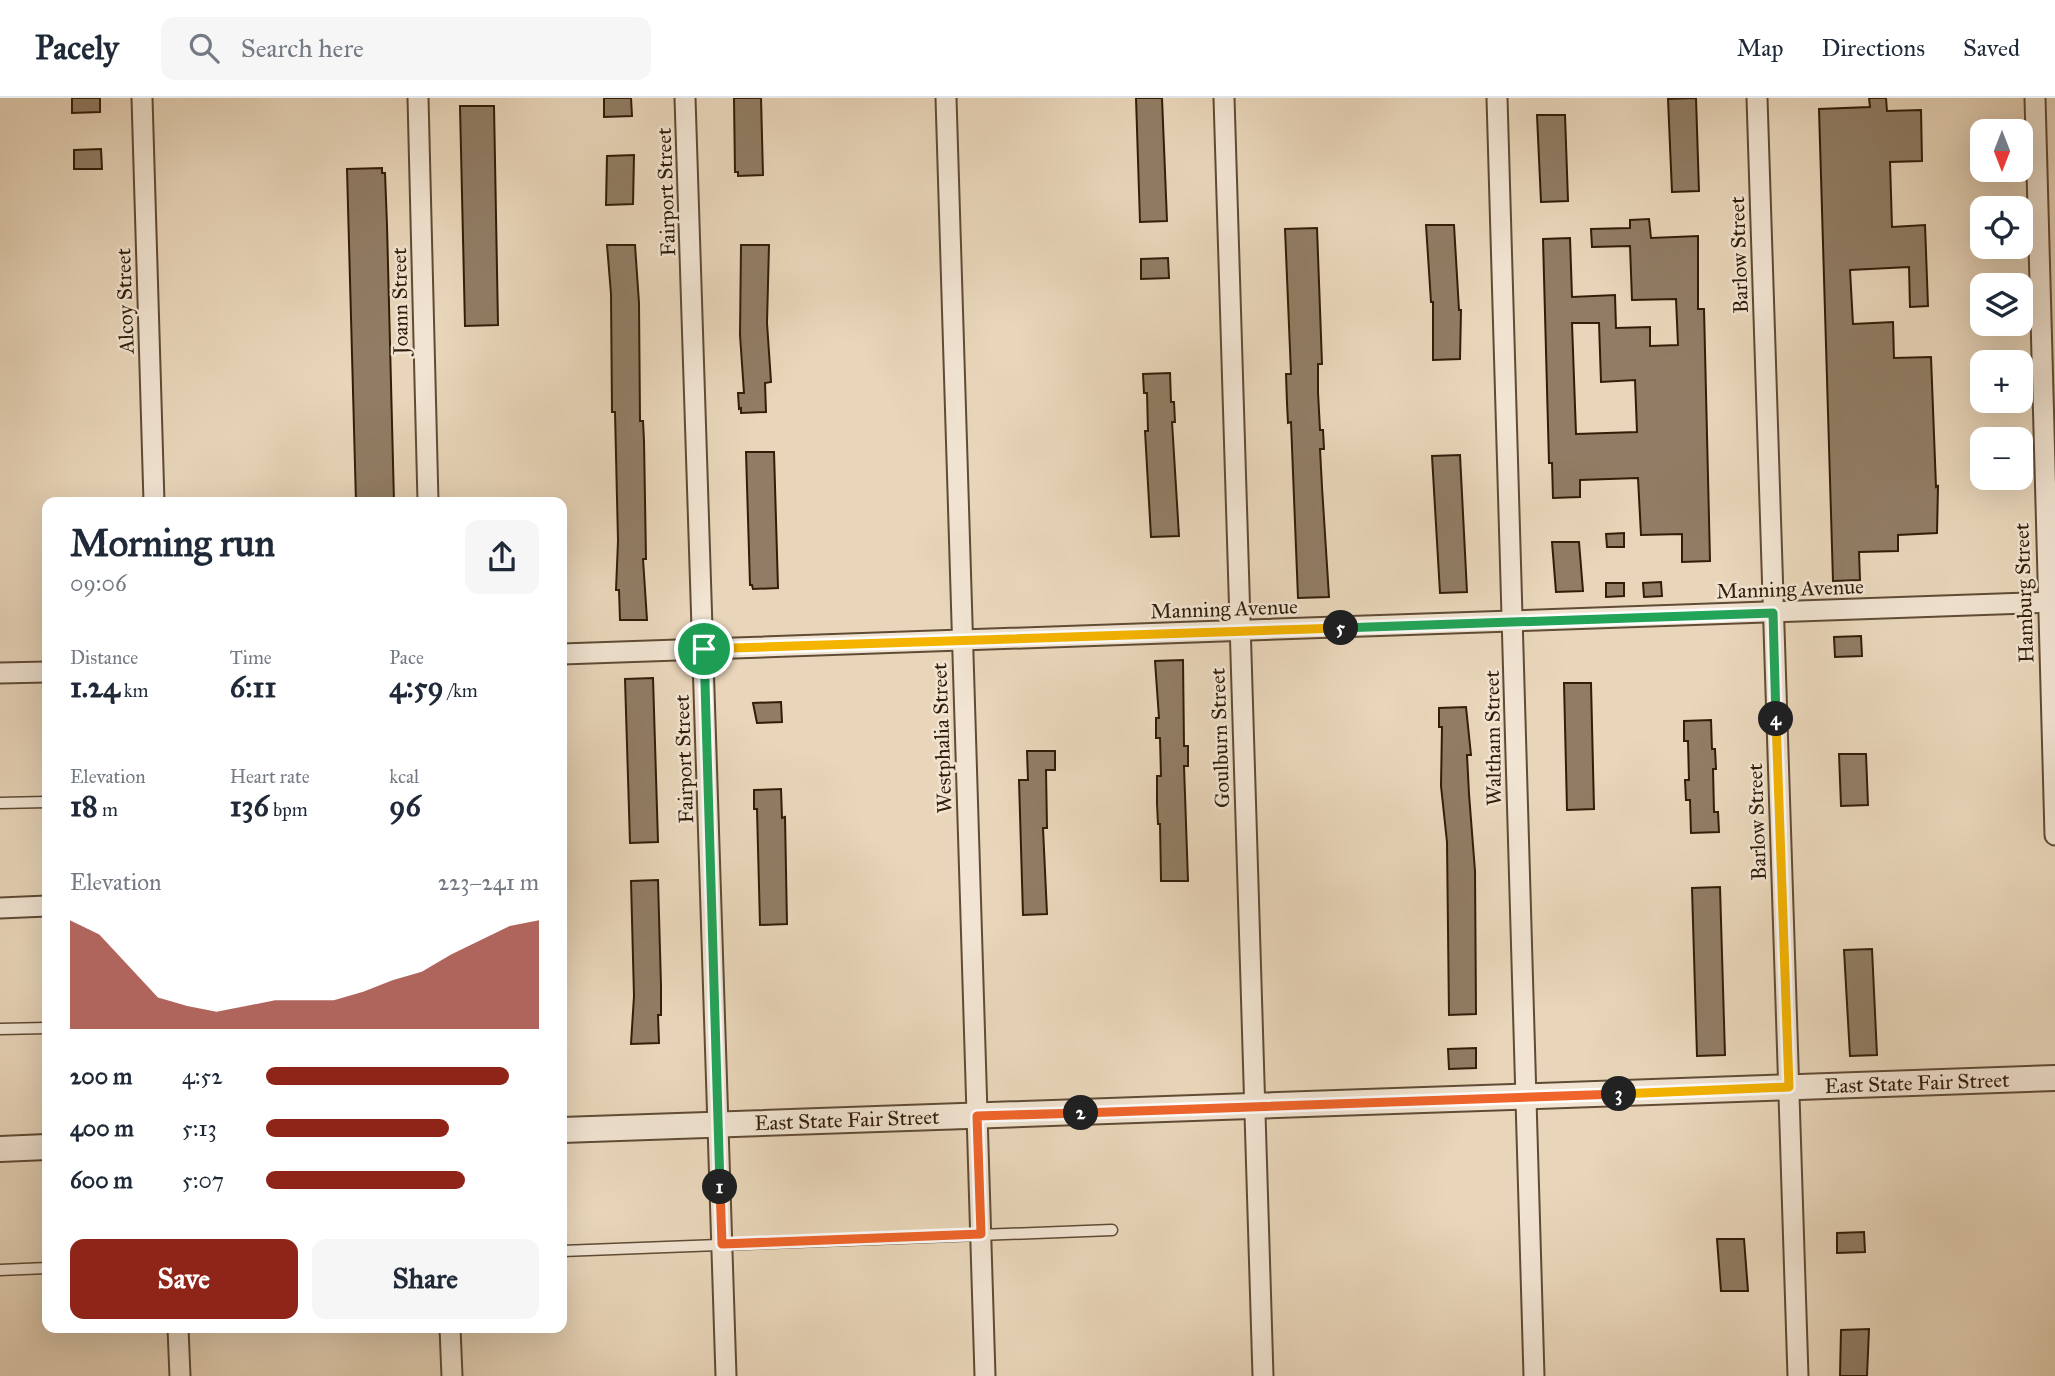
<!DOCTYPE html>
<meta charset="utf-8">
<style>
:root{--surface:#fff;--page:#f6f6f7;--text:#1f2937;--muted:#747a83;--line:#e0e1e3;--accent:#8f2418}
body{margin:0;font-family:"IM FELL Great Primer",serif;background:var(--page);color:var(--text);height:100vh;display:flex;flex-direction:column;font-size:26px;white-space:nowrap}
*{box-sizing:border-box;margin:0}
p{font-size:23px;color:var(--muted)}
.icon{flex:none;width:38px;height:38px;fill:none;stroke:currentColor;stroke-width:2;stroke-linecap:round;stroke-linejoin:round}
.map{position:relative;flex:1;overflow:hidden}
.side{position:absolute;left:42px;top:399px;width:525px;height:836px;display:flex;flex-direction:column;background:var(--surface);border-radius:14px;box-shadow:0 7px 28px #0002}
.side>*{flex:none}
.needle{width:46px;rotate:180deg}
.tools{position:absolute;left:1970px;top:21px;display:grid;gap:14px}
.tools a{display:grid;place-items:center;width:63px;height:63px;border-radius:14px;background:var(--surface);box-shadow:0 7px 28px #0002;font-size:35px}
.pin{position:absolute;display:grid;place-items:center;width:60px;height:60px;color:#fff;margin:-30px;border:4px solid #fff;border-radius:50%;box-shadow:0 2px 7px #0007}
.km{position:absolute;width:35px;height:35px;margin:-18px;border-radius:50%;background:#222;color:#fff;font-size:19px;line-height:35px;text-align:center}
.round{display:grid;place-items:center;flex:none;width:74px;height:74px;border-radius:14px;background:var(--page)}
.head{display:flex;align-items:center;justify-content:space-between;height:119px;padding:0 28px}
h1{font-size:38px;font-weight:800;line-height:52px}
.stats{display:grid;grid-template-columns:repeat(3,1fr);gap:10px;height:119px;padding:7px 28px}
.stats div{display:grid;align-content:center}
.stats b{font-size:30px;font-weight:800}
.stats small{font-size:19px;font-weight:400}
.stats p{font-size:19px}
.chart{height:196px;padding:14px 28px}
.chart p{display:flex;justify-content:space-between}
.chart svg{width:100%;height:126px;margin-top:7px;fill:var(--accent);opacity:.7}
.action{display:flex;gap:14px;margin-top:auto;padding:14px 28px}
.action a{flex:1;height:80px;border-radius:14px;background:var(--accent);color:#fff;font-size:28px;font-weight:800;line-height:80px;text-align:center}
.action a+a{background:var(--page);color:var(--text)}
ul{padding:0 28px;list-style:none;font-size:23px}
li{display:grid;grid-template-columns:112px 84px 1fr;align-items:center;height:52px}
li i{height:18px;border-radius:9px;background:var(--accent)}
header{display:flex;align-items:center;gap:42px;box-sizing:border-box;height:98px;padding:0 35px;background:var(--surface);border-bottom:2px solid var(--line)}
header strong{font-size:33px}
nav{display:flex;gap:38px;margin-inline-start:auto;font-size:24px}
.search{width:490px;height:63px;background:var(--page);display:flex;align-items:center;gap:18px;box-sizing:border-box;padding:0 24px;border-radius:14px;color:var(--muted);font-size:26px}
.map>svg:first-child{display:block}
</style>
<header>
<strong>Pacely</strong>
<div class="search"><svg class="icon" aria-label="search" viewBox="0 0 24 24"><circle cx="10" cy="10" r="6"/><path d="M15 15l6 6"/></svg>Search here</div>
<nav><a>Map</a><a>Directions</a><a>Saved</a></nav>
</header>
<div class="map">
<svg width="2055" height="1278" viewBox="0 0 2055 1278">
<rect width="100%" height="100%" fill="#e9d6ba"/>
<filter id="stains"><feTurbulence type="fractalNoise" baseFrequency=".00286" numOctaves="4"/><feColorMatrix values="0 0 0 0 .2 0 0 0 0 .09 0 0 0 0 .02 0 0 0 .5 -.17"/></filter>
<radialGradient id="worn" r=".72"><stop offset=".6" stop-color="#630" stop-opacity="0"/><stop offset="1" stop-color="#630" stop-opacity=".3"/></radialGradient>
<g fill="#917d65" stroke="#321d09" stroke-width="2" fill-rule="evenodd">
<polygon points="72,0 100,0 100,14 72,15"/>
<polygon points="604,0 631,0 632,18 604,19"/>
<polygon points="734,0 761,0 763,77 738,78 738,74 735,74"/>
<polygon points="1136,0 1162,0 1167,123 1140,124"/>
<polygon points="1696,0 1699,93 1672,94 1668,1"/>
<polygon points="1869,0 1886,0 1887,13 1921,12 1922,63 1890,64 1892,129 1925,127 1928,208 1910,209 1909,169 1850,172 1853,226 1893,224 1894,260 1931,259 1936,389 1938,388 1937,435 1898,437 1898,453 1859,454 1860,482 1833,483 1819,11 1870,9"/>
<polygon points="460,8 494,8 498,227 465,228"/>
<polygon points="1537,17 1565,17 1568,103 1541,104"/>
<polygon points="101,51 102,71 74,71 74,52"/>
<polygon points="634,57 633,106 606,107 607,58"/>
<polygon points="382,70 382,75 385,75 387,127 394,404 356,404 347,71"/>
<path d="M1649,121L1651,140L1698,138V211H1704L1710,463L1682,464V436L1641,437L1638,380L1580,382V399L1553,400L1552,365H1549L1543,141L1570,140L1572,199L1615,197L1616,230L1650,229V248L1678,247L1676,201L1632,202L1630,148L1592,149L1591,131L1630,130V122ZM1572,225H1599L1601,284L1635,282L1637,334L1576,336Z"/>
<polygon points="1426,127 1454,127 1459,212 1461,212 1460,261 1433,262 1433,204 1431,204"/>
<polygon points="1317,130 1322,266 1318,266 1318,294 1320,332 1323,332 1324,351 1320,351 1322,389 1329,499 1298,500 1291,324 1288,325 1287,305 1286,276 1291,276 1285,131"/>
<polygon points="607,147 635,147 639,205 640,323 643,323 644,343 646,461 643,461 647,522 620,522 619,492 616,492 618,443 615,314 612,314 611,196"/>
<polygon points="741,147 769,147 767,225 771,284 765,285 766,314 741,315 741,310 739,311 738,295 744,295 740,237"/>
<polygon points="1168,160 1169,180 1141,181 1141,161"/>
<polygon points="1170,275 1171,304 1174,304 1175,324 1172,324 1179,438 1151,439 1145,333 1148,333 1147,295 1144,295 1143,276"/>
<polygon points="746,354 774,354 778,490 753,491 752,487 750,487"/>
<polygon points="1460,357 1467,494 1440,495 1432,358"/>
<polygon points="1624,435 1624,449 1607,449 1606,436"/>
<polygon points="1552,444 1579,444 1583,493 1556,494"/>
<polygon points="1661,484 1662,498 1644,499 1643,485"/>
<polygon points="1606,485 1624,485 1624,498 1606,499"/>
<polygon points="1861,538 1862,558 1835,559 1834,539"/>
<polygon points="1183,562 1184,648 1188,648 1188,668 1184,668 1188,783 1161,783 1160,726 1158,726 1157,706 1157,678 1161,678 1160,640 1156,640 1156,620 1159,620 1155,563"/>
<polygon points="653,580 658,744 630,745 625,581"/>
<polygon points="1564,585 1591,585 1594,711 1567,712"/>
<polygon points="781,604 782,624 757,625 753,605"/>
<polygon points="1466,609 1471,657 1467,657 1469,696 1475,773 1476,916 1449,917 1447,744 1441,688 1442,629 1439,629 1439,610"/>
<polygon points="1711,622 1712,651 1715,651 1716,671 1713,671 1714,714 1718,714 1719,734 1691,735 1690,702 1686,702 1685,682 1689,682 1688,643 1684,643 1684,623"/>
<polygon points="1027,653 1055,653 1055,672 1046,672 1047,730 1043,730 1047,816 1023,817 1019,682 1028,682"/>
<polygon points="1839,656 1866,656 1868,707 1841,708"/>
<polygon points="781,691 782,720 785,719 787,826 760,827 757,711 754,711 754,692"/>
<polygon points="658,782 661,888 661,917 658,917 659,945 631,946 634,898 631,783"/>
<polygon points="1720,789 1725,957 1697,958 1692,790"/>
<polygon points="1872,851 1877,957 1850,958 1844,852"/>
<polygon points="1476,950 1476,970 1449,971 1448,951"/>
<polygon points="1864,1134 1865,1154 1837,1155 1837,1135"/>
<polygon points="1717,1141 1744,1141 1748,1193 1721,1193"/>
<polygon points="1869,1231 1867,1278 1840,1278 1841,1232"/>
</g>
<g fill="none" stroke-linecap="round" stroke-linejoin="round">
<defs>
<g id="service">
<polyline points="0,705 47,704"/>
<polyline points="0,931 47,930"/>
<polyline points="562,1153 1112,1132"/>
<polyline points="0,1172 47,1170"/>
</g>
<g id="minor">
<polyline points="142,0 154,404"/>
<polyline points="418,0 428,404"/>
<polyline points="685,0 726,1278"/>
<polyline points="946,0 985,1278"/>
<polyline points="1224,0 1263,1278"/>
<polyline points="1497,0 1534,1278"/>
<polyline points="1757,0 1798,1278"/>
<polyline points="2035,0 2055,737"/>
<polyline points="562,556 2055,504"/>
<polyline points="0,575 47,574"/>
<polyline points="0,810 47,808"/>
<polyline points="178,1230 180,1278"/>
<polyline points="450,1230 452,1278"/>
</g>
<g id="tertiary">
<polyline points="562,1032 2055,980"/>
<polyline points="0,1051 47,1049"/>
</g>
</defs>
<use href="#service" stroke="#604b35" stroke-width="13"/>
<use href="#minor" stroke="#604b35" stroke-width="23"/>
<use href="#tertiary" stroke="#604b35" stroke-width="28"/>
<use href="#service" stroke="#f1e4d2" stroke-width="10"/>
<use href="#minor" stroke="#f1e4d2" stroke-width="19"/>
<use href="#tertiary" stroke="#f1e4d2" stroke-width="24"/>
</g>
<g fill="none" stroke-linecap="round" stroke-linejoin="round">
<defs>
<polyline id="split-1" points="704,551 720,1089"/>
<polyline id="split-2" points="720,1089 722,1146 981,1136 977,1018 1081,1015"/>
<polyline id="split-3" points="1081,1015 1619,996"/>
<polyline id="split-4" points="1619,996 1789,989 1776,621"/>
<polyline id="split-5" points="1341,530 1773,515 1776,621"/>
<polyline id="split-6" points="704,551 1341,530"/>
</defs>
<use href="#split-1" stroke="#fff" stroke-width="14"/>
<use href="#split-2" stroke="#fff" stroke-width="14"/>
<use href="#split-3" stroke="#fff" stroke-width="14"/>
<use href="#split-4" stroke="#fff" stroke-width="14"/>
<use href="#split-5" stroke="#fff" stroke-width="14"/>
<use href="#split-6" stroke="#fff" stroke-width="14"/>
<use href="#split-1" stroke="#22a559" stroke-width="9"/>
<use href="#split-2" stroke="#f0652b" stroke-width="9"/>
<use href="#split-3" stroke="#f0652b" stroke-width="9"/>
<use href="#split-4" stroke="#f5b400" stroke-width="9"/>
<use href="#split-5" stroke="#22a559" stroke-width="9"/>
<use href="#split-6" stroke="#f5b400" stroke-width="9"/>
</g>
<g text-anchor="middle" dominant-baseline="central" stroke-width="5" stroke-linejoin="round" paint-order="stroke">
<g font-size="21" fill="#321d09" stroke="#f1e4d2">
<text transform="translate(666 94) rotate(-92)">Fairport Street</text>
<text transform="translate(1739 157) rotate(-92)">Barlow Street</text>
<text transform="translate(125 203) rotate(-92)">Alcoy Street</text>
<text transform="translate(400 203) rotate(-91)">Joann Street</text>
<text transform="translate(1790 491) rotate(-2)">Manning Avenue</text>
<text transform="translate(2024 495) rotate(-92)">Hamburg Street</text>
<text transform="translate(1224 511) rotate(-2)">Manning Avenue</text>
<text transform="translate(942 640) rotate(-92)">Westphalia Street</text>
<text transform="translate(1220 640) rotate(-92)">Goulburn Street</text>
<text transform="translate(1493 640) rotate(-91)">Waltham Street</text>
<text transform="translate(684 661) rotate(-92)">Fairport Street</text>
<text transform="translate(1757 724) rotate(-92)">Barlow Street</text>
<text transform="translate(1917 985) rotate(-2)">East State Fair Street</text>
<text transform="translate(847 1022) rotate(-2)">East State Fair Street</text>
</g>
</g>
<rect width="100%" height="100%" filter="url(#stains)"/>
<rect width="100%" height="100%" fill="url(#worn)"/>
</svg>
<div class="tools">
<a><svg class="needle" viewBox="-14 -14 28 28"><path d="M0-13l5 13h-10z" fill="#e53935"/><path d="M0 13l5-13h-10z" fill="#747a83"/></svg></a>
<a><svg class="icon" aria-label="locate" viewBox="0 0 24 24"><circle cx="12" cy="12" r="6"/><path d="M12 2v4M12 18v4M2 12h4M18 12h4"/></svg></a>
<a><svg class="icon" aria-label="layers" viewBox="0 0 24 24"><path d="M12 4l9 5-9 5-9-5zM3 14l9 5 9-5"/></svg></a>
<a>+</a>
<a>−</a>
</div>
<div class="pin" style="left:704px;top:551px;background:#1e9e55"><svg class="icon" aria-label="arrive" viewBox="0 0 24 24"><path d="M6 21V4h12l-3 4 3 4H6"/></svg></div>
<b class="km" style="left:720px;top:1089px">1</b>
<b class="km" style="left:1081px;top:1015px">2</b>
<b class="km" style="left:1619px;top:996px">3</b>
<b class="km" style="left:1776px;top:621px">4</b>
<b class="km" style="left:1341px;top:530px">5</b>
<section class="side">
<div class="head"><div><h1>Morning run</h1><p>09:06</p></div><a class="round"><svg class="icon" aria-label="share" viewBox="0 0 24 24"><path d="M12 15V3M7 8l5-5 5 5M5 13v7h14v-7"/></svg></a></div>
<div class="stats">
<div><p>Distance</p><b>1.24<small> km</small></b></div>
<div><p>Time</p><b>6:11</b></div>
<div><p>Pace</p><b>4:59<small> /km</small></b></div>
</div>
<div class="stats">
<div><p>Elevation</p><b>18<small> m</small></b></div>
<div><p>Heart rate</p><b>136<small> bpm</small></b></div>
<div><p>kcal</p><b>96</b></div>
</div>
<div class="chart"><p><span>Elevation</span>223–241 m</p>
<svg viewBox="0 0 160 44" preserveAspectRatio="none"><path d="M0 44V6L10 11L20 22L30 33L40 36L50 38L60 36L70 34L80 34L90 34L100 31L110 27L120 24L130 18L140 13L150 8L160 6V44z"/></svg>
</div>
<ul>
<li><b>200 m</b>4:52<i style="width:89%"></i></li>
<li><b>400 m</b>5:13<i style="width:67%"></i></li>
<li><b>600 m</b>5:07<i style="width:73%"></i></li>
</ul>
<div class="action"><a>Save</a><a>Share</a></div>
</section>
</div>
